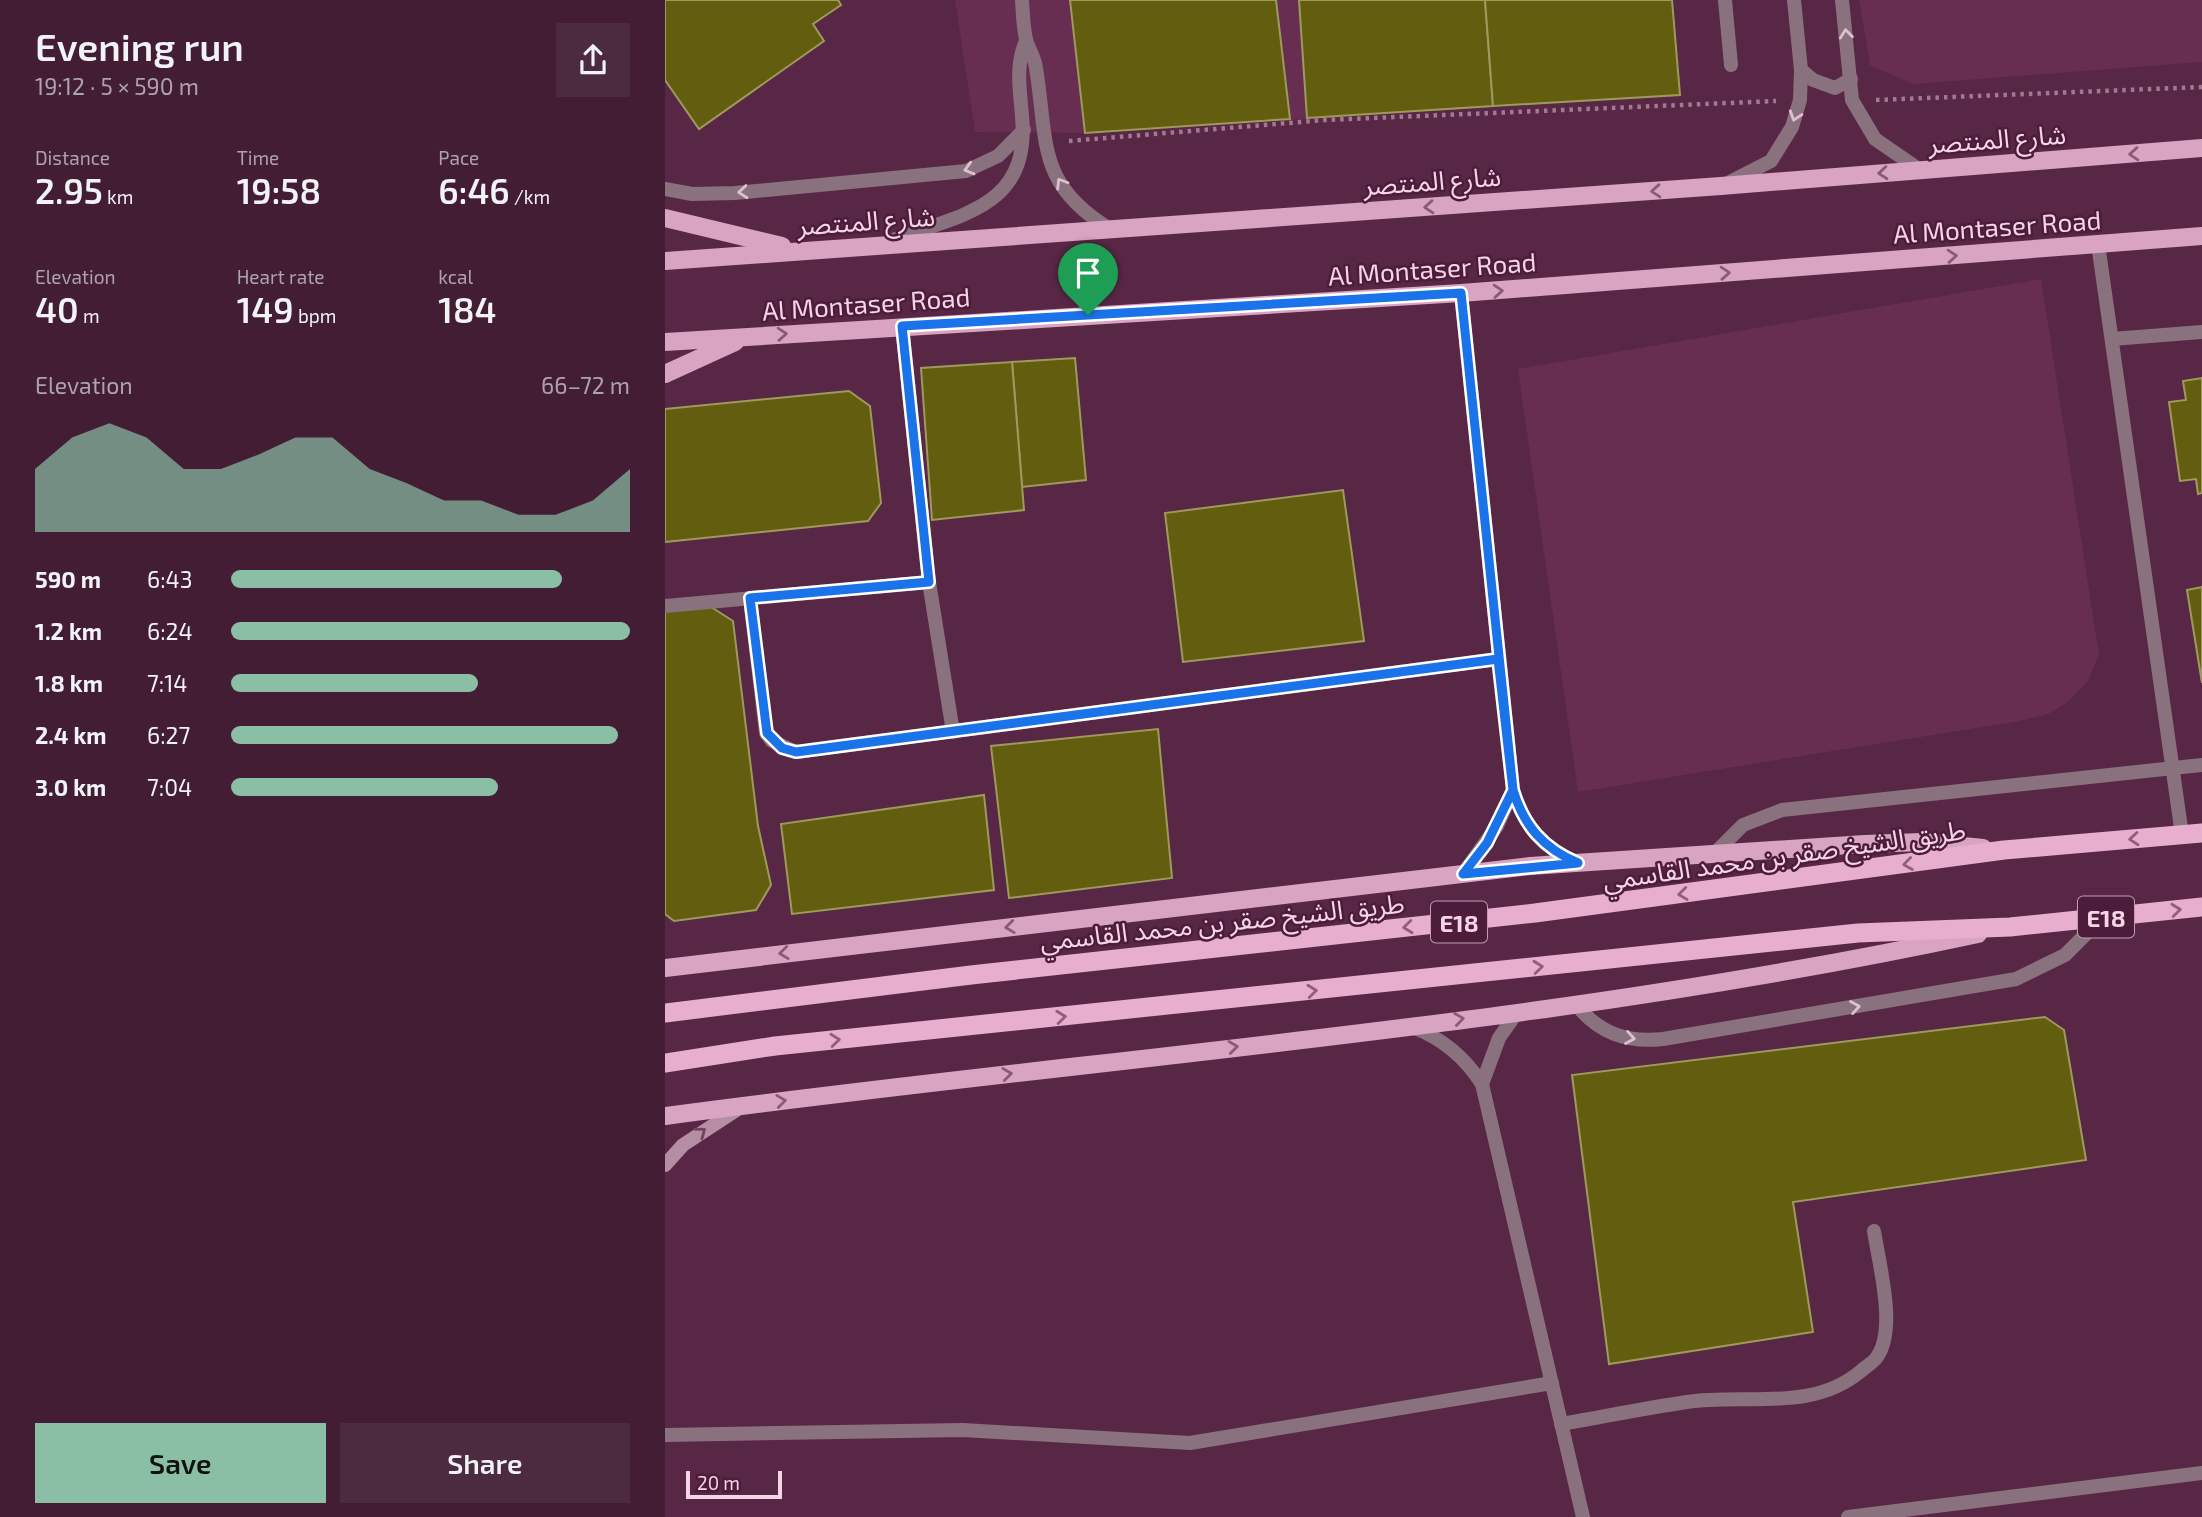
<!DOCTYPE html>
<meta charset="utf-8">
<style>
:root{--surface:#421d34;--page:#4c2a40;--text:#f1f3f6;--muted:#aea2ac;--accent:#8abfa5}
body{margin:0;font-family:"Exo 2","Noto Sans Arabic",sans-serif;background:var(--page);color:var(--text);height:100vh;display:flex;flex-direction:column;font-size:26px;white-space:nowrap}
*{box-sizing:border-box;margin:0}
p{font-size:23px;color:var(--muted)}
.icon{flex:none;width:38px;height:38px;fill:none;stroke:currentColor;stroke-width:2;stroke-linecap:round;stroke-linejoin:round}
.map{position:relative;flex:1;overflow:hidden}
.panel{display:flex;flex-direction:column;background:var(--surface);width:665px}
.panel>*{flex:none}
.scale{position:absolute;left:21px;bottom:18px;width:96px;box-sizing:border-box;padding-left:7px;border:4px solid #f4d4e5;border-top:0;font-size:19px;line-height:24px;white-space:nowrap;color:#f4d4e5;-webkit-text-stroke:5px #4c1c3a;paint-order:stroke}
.pin{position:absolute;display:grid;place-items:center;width:60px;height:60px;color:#fff;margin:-72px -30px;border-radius:50% 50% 50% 0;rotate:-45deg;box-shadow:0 0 7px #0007}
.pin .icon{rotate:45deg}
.round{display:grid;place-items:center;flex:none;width:74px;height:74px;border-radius:0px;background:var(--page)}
.summary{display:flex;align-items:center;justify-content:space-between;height:119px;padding:0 35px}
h1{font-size:38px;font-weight:600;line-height:52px}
.stats{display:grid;grid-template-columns:repeat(3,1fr);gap:10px;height:119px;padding:7px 35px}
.stats div{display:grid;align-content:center}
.stats b{font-size:35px;font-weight:600}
.stats small{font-size:19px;font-weight:400}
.stats p{font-size:19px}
.chart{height:196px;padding:14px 35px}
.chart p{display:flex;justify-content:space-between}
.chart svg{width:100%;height:126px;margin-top:7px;fill:var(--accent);opacity:.7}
.button{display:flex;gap:14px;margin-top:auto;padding:14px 35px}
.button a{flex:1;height:80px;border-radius:0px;background:var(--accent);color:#111;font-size:28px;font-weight:600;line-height:80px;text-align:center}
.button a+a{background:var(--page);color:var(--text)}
ul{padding:0 35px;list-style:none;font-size:23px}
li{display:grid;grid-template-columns:112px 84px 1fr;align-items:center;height:52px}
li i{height:18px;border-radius:9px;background:var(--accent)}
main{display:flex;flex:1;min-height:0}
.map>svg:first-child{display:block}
</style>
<main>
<section class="panel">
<div class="summary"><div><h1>Evening run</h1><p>19:12 · 5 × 590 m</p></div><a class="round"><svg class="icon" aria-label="share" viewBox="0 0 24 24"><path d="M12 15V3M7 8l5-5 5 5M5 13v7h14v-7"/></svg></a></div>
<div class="stats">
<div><p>Distance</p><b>2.95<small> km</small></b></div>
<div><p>Time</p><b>19:58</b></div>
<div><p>Pace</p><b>6:46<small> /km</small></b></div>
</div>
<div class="stats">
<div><p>Elevation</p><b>40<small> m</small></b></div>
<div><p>Heart rate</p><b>149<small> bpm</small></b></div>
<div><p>kcal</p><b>184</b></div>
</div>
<div class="chart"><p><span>Elevation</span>66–72 m</p>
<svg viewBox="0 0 160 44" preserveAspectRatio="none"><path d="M0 44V22L10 11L20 6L30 11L40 22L50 22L60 17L70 11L80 11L90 22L100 27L110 33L120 33L130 38L140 38L150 33L160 22V44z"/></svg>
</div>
<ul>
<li><b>590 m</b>6:43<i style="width:83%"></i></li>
<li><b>1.2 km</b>6:24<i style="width:100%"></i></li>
<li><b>1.8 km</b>7:14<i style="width:62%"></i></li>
<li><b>2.4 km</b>6:27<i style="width:97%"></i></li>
<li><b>3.0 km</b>7:04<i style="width:67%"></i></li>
</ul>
<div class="button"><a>Save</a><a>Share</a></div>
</section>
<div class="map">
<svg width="1537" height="1517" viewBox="0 0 1537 1517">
<rect width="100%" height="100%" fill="#582745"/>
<g fill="#672e51">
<polygon points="290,0 1007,0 1015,95 420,133 310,132"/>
<polygon points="1194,0 1537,0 1537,62 1248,84 1205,65"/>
<polygon points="1376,279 1434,655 1423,681 1403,702 1383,714 1355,721 913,792 853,369"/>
</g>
<g fill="#635d0f" stroke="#9e9a5c" stroke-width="2">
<polygon points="0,0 173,0 176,5 148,24 159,41 34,129 0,80"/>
<polygon points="405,0 611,0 625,119 420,133"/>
<polygon points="634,0 820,0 828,106 642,118"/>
<polygon points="820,0 1007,0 1015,95 828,106"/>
<polygon points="410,358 421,480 357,487 347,362"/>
<polygon points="347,362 359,510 267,520 256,368"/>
<polygon points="1537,378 1537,493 1533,494 1531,479 1515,481 1504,402 1521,400 1518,381"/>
<polygon points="184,391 205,406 216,503 203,521 0,542 0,409"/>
<polygon points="678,490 699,641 518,662 500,513"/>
<polygon points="1537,587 1537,683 1522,590"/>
<polygon points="43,605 68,621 93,826 106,885 91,910 9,921 0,914 0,612"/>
<polygon points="493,729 507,878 344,898 326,746"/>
<polygon points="319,795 329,890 127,914 116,824"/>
<polygon points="1380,1017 1399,1030 1421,1160 1128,1202 1148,1332 944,1364 907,1075"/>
</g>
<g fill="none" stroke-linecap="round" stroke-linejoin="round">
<g stroke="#a27991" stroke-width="4.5" stroke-dasharray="3.5 5" stroke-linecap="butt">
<polyline points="1211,100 1537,87"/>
<polyline points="404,141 660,120 1111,101"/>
</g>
<g stroke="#8a717e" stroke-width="14">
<path d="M357,0C358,13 358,30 362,43C365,51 370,59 371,68C383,142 371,184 445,229"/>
<polyline points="1060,0 1066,65"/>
<polyline points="0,189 27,194 70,193 301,171 333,156 359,130"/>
<path d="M225,241C295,214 366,209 357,116C355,89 350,66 361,41"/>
<polyline points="1433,244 1517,835"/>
<path d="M796,293L848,790C859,826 877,848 912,862"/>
<polyline points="237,326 264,582 288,732"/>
<polyline points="1447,339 1537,332"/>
<polyline points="85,598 101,733 107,741 131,752 833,659"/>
<polyline points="0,606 264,582"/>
<polyline points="1049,854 1078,825 1117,810 1537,765"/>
<polyline points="798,874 832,826 848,790"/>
<path d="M910,1003C933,1033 961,1043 998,1039L1351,979L1400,955L1437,918"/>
<path d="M896,1424C938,1417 980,1408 1022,1402C1081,1393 1146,1413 1196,1371C1201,1366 1209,1362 1212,1357C1232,1329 1214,1264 1209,1231"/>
</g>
<g stroke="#8a717e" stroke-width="14">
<polyline points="1177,0 1187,100 1210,139 1255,170"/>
<polyline points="1136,70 1148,80 1170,88 1186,79"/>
<polyline points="1061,184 1106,161 1127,127 1135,100 1136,70 1129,0"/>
<polyline points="0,1435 298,1430 525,1443 887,1383"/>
<polyline points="1183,1517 1537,1473"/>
</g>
<g stroke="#8a717e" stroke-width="14">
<path d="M747,1027C777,1038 799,1056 817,1084L918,1517"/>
<polyline points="817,1084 834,1038 853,1011"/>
</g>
<polyline stroke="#b68ea4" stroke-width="14" points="0,1165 18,1145 73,1109"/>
<g stroke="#d8a4c1" stroke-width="18">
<polyline points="0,218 117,246"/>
<polyline points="0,261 1056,186 1537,148"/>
<polyline points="0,342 796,293 1537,236"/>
<polyline points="0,374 70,342"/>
<polyline points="0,968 865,866 1200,844 1257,842 1318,848"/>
<path d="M0,1116C437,1057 881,1027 1313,934"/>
</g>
<g stroke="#e7aece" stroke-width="19">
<polyline points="0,1013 306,975 870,913 1339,850 1537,833"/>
<polyline points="0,1063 110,1046 1193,933 1345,927 1537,907"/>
</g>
</g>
<defs><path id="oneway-chevron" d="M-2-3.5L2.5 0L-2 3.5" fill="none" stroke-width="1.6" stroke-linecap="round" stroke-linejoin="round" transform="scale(1.75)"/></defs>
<g stroke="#dfc0d0">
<use href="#oneway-chevron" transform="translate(1181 34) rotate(-96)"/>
<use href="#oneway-chevron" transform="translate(1130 116) rotate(108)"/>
<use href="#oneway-chevron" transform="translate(304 169) rotate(164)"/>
<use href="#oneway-chevron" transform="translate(396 183) rotate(-122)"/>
<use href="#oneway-chevron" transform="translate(78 192) rotate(175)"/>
<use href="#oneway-chevron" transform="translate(1190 1007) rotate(-10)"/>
<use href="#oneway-chevron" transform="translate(965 1038) rotate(10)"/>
</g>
<g stroke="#8b5977">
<use href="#oneway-chevron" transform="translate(1469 154) rotate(176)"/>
<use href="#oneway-chevron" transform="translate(1218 173) rotate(175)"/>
<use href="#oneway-chevron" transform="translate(991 191) rotate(176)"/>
<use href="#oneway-chevron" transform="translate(764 207) rotate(176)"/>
<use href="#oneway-chevron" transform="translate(1287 256) rotate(-4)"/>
<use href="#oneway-chevron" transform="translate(1060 273) rotate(-4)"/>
<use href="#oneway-chevron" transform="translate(833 291) rotate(-4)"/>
<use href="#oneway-chevron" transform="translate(117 334) rotate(-4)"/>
<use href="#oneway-chevron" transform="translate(345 927) rotate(173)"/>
<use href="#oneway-chevron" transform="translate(119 953) rotate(173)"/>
<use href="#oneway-chevron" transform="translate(794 1019) rotate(-8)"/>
<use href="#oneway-chevron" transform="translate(568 1047) rotate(-7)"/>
<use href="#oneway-chevron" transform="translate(342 1074) rotate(-7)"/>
<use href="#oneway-chevron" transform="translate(116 1101) rotate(-7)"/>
</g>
<g stroke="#925e7d">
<use href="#oneway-chevron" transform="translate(1469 839) rotate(175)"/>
<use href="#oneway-chevron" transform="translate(1243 864) rotate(172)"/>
<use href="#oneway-chevron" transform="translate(1018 894) rotate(173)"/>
<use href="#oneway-chevron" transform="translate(1511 910) rotate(-6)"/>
<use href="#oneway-chevron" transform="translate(743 927) rotate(174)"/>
<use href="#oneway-chevron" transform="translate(873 967) rotate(-6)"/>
<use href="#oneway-chevron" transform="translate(647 991) rotate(-6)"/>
<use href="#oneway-chevron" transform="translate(396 1017) rotate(-6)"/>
<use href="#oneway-chevron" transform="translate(170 1040) rotate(-6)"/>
</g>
<use stroke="#71445f" href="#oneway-chevron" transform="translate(36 1132) rotate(-37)"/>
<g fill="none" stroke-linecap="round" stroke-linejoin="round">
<defs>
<path id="route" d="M423,315L237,326L264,582L85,598L102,733L117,748L131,752L833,659L848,790C859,826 878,848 913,863L798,874L822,843L848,790L796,293L423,315"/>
</defs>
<use href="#route" stroke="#fff" stroke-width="14"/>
<use href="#route" stroke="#1a73e8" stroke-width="9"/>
</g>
<g text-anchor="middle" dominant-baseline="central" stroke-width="5" stroke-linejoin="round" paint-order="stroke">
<g fill="#4c1c3a" stroke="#c29db2" stroke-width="2">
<rect x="1413" y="896.5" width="56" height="41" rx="5"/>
<rect x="766" y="901.5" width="56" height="41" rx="5"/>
</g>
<g font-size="24" font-weight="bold" fill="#f4d4e5">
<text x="1441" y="917">E18</text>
<text x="794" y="922">E18</text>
</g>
<g font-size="26" fill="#f4d4e5" stroke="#4c1c3a">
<text transform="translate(1332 138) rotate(-4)">شارع المنتصر</text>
<text transform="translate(767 180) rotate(-4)">شارع المنتصر</text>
<text transform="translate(201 220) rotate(-4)">شارع المنتصر</text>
<text transform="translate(1332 226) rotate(-4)">Al Montaser Road</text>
<text transform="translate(767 268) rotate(-4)">Al Montaser Road</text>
<text transform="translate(201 303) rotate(-4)">Al Montaser Road</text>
<text transform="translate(1119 854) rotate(-8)">طريق الشيخ صقر بن محمد القاسمي</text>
<text transform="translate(557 921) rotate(-6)">طريق الشيخ صقر بن محمد القاسمي</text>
</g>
</g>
</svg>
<div class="scale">20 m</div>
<div class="pin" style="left:423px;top:315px;background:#1e9e55"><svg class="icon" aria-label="arrive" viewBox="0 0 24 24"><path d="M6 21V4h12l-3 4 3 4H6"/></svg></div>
</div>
</main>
